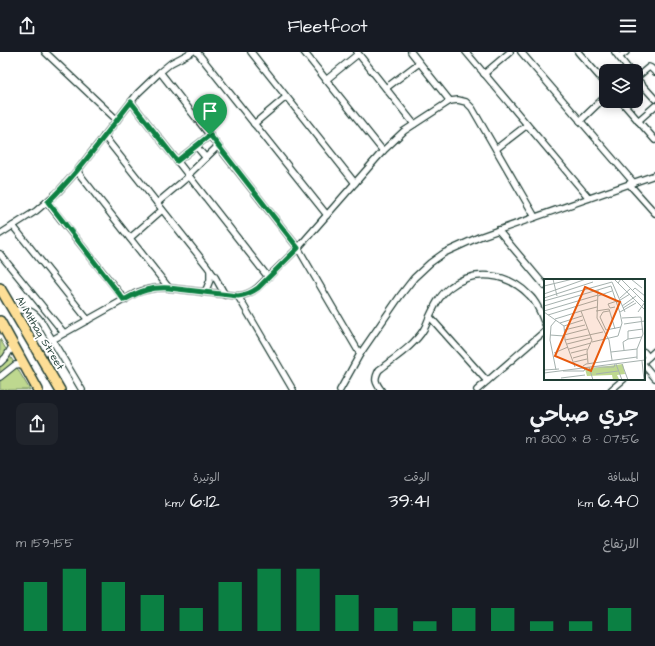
<!DOCTYPE html>
<html lang="ar">
<meta charset="utf-8">
<style>
:root{--surface:#171b24;--page:#20242c;--text:#f1f3f6;--muted:#9ea1a6;--accent:#0b8043}
body{margin:0;font-family:"Architects Daughter","Playpen Sans Arabic",sans-serif;background:var(--page);color:var(--text);direction:rtl;height:100vh;display:flex;flex-direction:column;font-size:15px;white-space:nowrap}
*{box-sizing:border-box;margin:0}
p{font-size:13px;color:var(--muted)}
.icon{flex:none;width:22px;height:22px;fill:none;stroke:currentColor;stroke-width:2;stroke-linecap:round;stroke-linejoin:round}
.map{position:relative;height:338px;overflow:hidden;direction:ltr}
.sheet{display:flex;flex-direction:column;background:var(--surface);flex:1}
.sheet>*{flex:none}
.fabs{position:absolute;left:599px;top:12px;display:grid;gap:8px}
.fabs a{display:grid;place-items:center;width:44px;height:44px;border-radius:8px;background:var(--surface);box-shadow:0 2px 10px #0003;font-size:20px}
.pin{position:absolute;display:grid;place-items:center;width:34px;height:34px;color:#fff;margin:-41px -17px;border-radius:50% 50% 50% 0;rotate:-45deg;box-shadow:0 0 4px #0007}
.pin .icon{rotate:45deg}
.round{display:grid;place-items:center;flex:none;width:42px;height:42px;border-radius:8px;background:var(--page)}
.headline{display:flex;align-items:center;justify-content:space-between;height:68px;padding:0 16px}
h1{font-size:22px;font-weight:600;line-height:30px}
.figures{display:grid;grid-template-columns:repeat(3,1fr);gap:6px;height:68px;padding:4px 16px}
.figures div{display:grid;align-content:center}
.figures b{font-size:20px;font-weight:600}
.figures small{font-size:11px;font-weight:400}
.figures p{font-size:11px}
.chart{height:112px;padding:8px 16px}
.chart p{display:flex;justify-content:space-between}
.chart svg{width:100%;height:72px;margin-top:4px;stroke:var(--accent);stroke-width:6}
header{display:flex;justify-content:space-between;align-items:center;height:52px;padding:0 16px;background:var(--surface);font-size:18px;font-weight:600}
.map>svg:first-child{display:block}
</style>
<header><svg class="icon" aria-label="menu" viewBox="0 0 24 24"><path d="M4 6h16M4 12h16M4 18h16"/></svg>Fleetfoot<svg class="icon" aria-label="share" viewBox="0 0 24 24"><path d="M12 15V3M7 8l5-5 5 5M5 13v7h14v-7"/></svg></header>
<div class="map">
<svg width="655" height="338" viewBox="0 0 655 338">
<rect width="100%" height="100%" fill="#fff"/>
<filter id="ink" filterUnits="userSpaceOnUse"><feTurbulence type="fractalNoise" baseFrequency=".025" numOctaves="2"/><feDisplacementMap in="SourceGraphic" scale="8" xChannelSelector="R" yChannelSelector="G"/><feConvolveMatrix kernelMatrix="1 2 1 2 8 2 1 2 1" color-interpolation-filters="sRGB"/></filter>
<g filter="url(#ink)">
<polygon fill="#bed88f" stroke="#6e8a62" points="0,287 30,338 0,338"/>
<g fill="none" stroke-linecap="round" stroke-linejoin="round">
<defs>
<g id="street">
<polyline points="45,0 117,68"/>
<polyline points="197,0 327,163"/>
<polyline points="251,0 355,131"/>
<polyline points="304,0 383,99"/>
<polyline points="357,0 414,72"/>
<polyline points="411,0 450,49"/>
<polyline points="466,0 589,146"/>
<polyline points="521,0 634,131"/>
<polyline points="578,0 606,32"/>
<polyline points="615,0 630,19"/>
<polyline points="619,5 626,0"/>
<polyline points="160,20 298,196 360,302"/>
<polyline points="484,22 510,0"/>
<polyline points="636,26 655,47"/>
<polyline points="636,26 649,15 651,16 655,20"/>
<polyline points="326,28 358,2"/>
<polyline points="386,36 419,11"/>
<polyline points="621,49 655,88"/>
<polyline points="131,50 268,225"/>
<polyline points="580,69 606,44"/>
<polyline points="638,69 655,54"/>
<polyline points="254,72 286,45"/>
<polyline points="104,84 207,214 215,225 225,243"/>
<polyline points="196,94 206,106"/>
<polyline points="496,97 527,73"/>
<polyline points="177,109 210,83"/>
<polyline points="77,119 169,236"/>
<polyline points="188,123 218,94"/>
<polyline points="629,132 655,161"/>
<polyline points="47,150 125,248"/>
<polyline points="157,151 189,124"/>
<polyline points="13,174 88,268"/>
<polyline points="498,178 545,234"/>
<polyline points="0,182 36,159 58,140 77,119 138,41 160,20 171,11 192,0"/>
<polyline points="130,186 162,158"/>
<polyline points="0,202 64,281"/>
<polyline points="202,240 206,238 210,228 210,219"/>
<polyline points="238,244 293,338"/>
<path d="M13,259C27,256 33,258 41,269L82,338"/>
<polyline points="430,265 487,329"/>
<path d="M52,288L136,241C147,237 157,235 169,236L238,244C246,243 251,241 257,236L298,196L383,99L404,79L450,49L458,48L466,50L472,56L535,165"/>
<polyline points="644,300 648,305"/>
<polyline points="644,309 655,299"/>
<polyline points="0,311 6,305 13,293"/>
<polyline points="644,313 655,326"/>
<polyline points="0,325 15,313 24,312"/>
<polyline points="340,338 360,302 400,244 414,226 430,211 444,201 479,185 655,123"/>
<path d="M381,338C375,330 374,327 379,318C393,307 415,293 424,277C426,274 427,270 429,266C434,255 439,244 449,236C473,216 508,221 529,243C537,250 541,262 545,272"/>
<polyline points="477,338 545,279"/>
<polyline points="611,338 624,327"/>
</g>
<g id="primary">
<polyline points="0,236 60,338"/>
<polyline points="0,269 38,338"/>
</g>
</defs>
<use href="#street" stroke="#1f3d34" stroke-width="8"/>
<use href="#primary" stroke="#1f3d34" stroke-width="12"/>
<use href="#street" stroke="#fff" stroke-width="5.5"/>
<use href="#primary" stroke="#fdde96" stroke-width="9"/>
</g>
</g>
<g fill="none" stroke-linecap="round" stroke-linejoin="round" filter="url(#ink)">
<defs>
<path id="route" d="M131,50L177,109L210,83L298,196L258,236C251,241 246,243 238,244L169,236C151,235 140,239 124,248L48,150C79,120 104,84 131,50Z"/>
</defs>
<use href="#route" stroke="#fff" stroke-width="8"/>
<use href="#route" stroke="#0b8043" stroke-width="5"/>
</g>
<g text-anchor="middle" dominant-baseline="central" stroke-width="3.5" stroke-linejoin="round" paint-order="stroke">
<g font-size="11" fill="#1f3d34" stroke="#fff">
<text transform="translate(40 281) rotate(59)">Al Mithaq Street</text>
</g>
</g>
<g transform="translate(544 227)">
<rect width="101" height="101" fill="#fff"/>
<path d="M79,85L81,95L73,96L75,100L72,101H69L68,96L43,97L41,90Z" fill="#bed88f"/>
<path fill="none" stroke="#a5b1ae" stroke-width="1" d="M9,0L13,17M70,0L101,31M87,0L98,9M74,4L77,0L101,24M0,7L29,0M54,11L53,39L65,61L68,81M88,12L91,9L101,17M0,15L42,0M54,17L68,12M0,19L49,3M76,19L86,10M0,22L68,3L81,33M73,23L86,15M0,27L67,7L76,34L78,44L74,57L48,63M78,27L92,17M71,28L66,29L64,25L73,22M79,29L90,22M0,32L54,16M52,32L65,30L71,50M65,32L59,33L56,38L62,51L77,48M0,33L20,47L21,61L31,88M76,33L92,24M94,33L101,23M4,36L53,21M78,39L97,38L99,55L93,70V80M11,40L37,32M16,44L38,37M80,45L101,42M20,47L39,41M20,51L41,46M6,56L20,57M20,56L43,50M84,60L98,58M21,61L59,53M23,65L47,59M25,70L47,64M80,71L79,63L84,60V52L99,50M67,73L93,70M10,74L24,68M27,74L43,70M29,79L43,75M98,82L100,101M30,83L43,80M44,84L43,72L48,61L37,32L53,28M72,85L78,101M78,85L84,101M39,87L42,85L93,78M45,88L49,101M49,88H70L71,85M0,91L15,90M12,91L6,61L7,47L12,41M19,92H40L41,89M0,94L101,81M52,95L74,92M17,99L41,96"/>
<path fill="#e8590c" fill-opacity="0.15" stroke="#e8590c" stroke-width="2" d="M41,8L76,23L47,92L11,77Z"/>
<rect width="101" height="101" fill="none" stroke="#1f3d34" stroke-width="2"/>
</g>
</svg>
<div class="fabs">
<a><svg class="icon" aria-label="layers" viewBox="0 0 24 24"><path d="M12 4l9 5-9 5-9-5zM3 14l9 5 9-5"/></svg></a>
</div>
<div class="pin" style="left:210px;top:83px;background:#1e9e55"><svg class="icon" aria-label="arrive" viewBox="0 0 24 24"><path d="M6 21V4h12l-3 4 3 4H6"/></svg></div>
</div>
<section class="sheet">
<div class="headline"><div><h1>جري صباحي</h1><p>07:56 · 8 × 800 m</p></div><a class="round"><svg class="icon" aria-label="share" viewBox="0 0 24 24"><path d="M12 15V3M7 8l5-5 5 5M5 13v7h14v-7"/></svg></a></div>
<div class="figures">
<div><p>المسافة</p><b>6.40<small> km</small></b></div>
<div><p>الوقت</p><b>39:41</b></div>
<div><p>الوتيرة</p><b>6:12<small> /km</small></b></div>
</div>
<div class="chart"><p><span>الارتفاع</span>155–159 m</p>
<svg viewBox="0 0 160 44" preserveAspectRatio="none"><path d="M5 44V14M15 44V6M25 44V14M35 44V22M45 44V30M55 44V14M65 44V6M75 44V6M85 44V22M95 44V30M105 44V38M115 44V30M125 44V30M135 44V38M145 44V38M155 44V30"/></svg>
</div>
</section>
